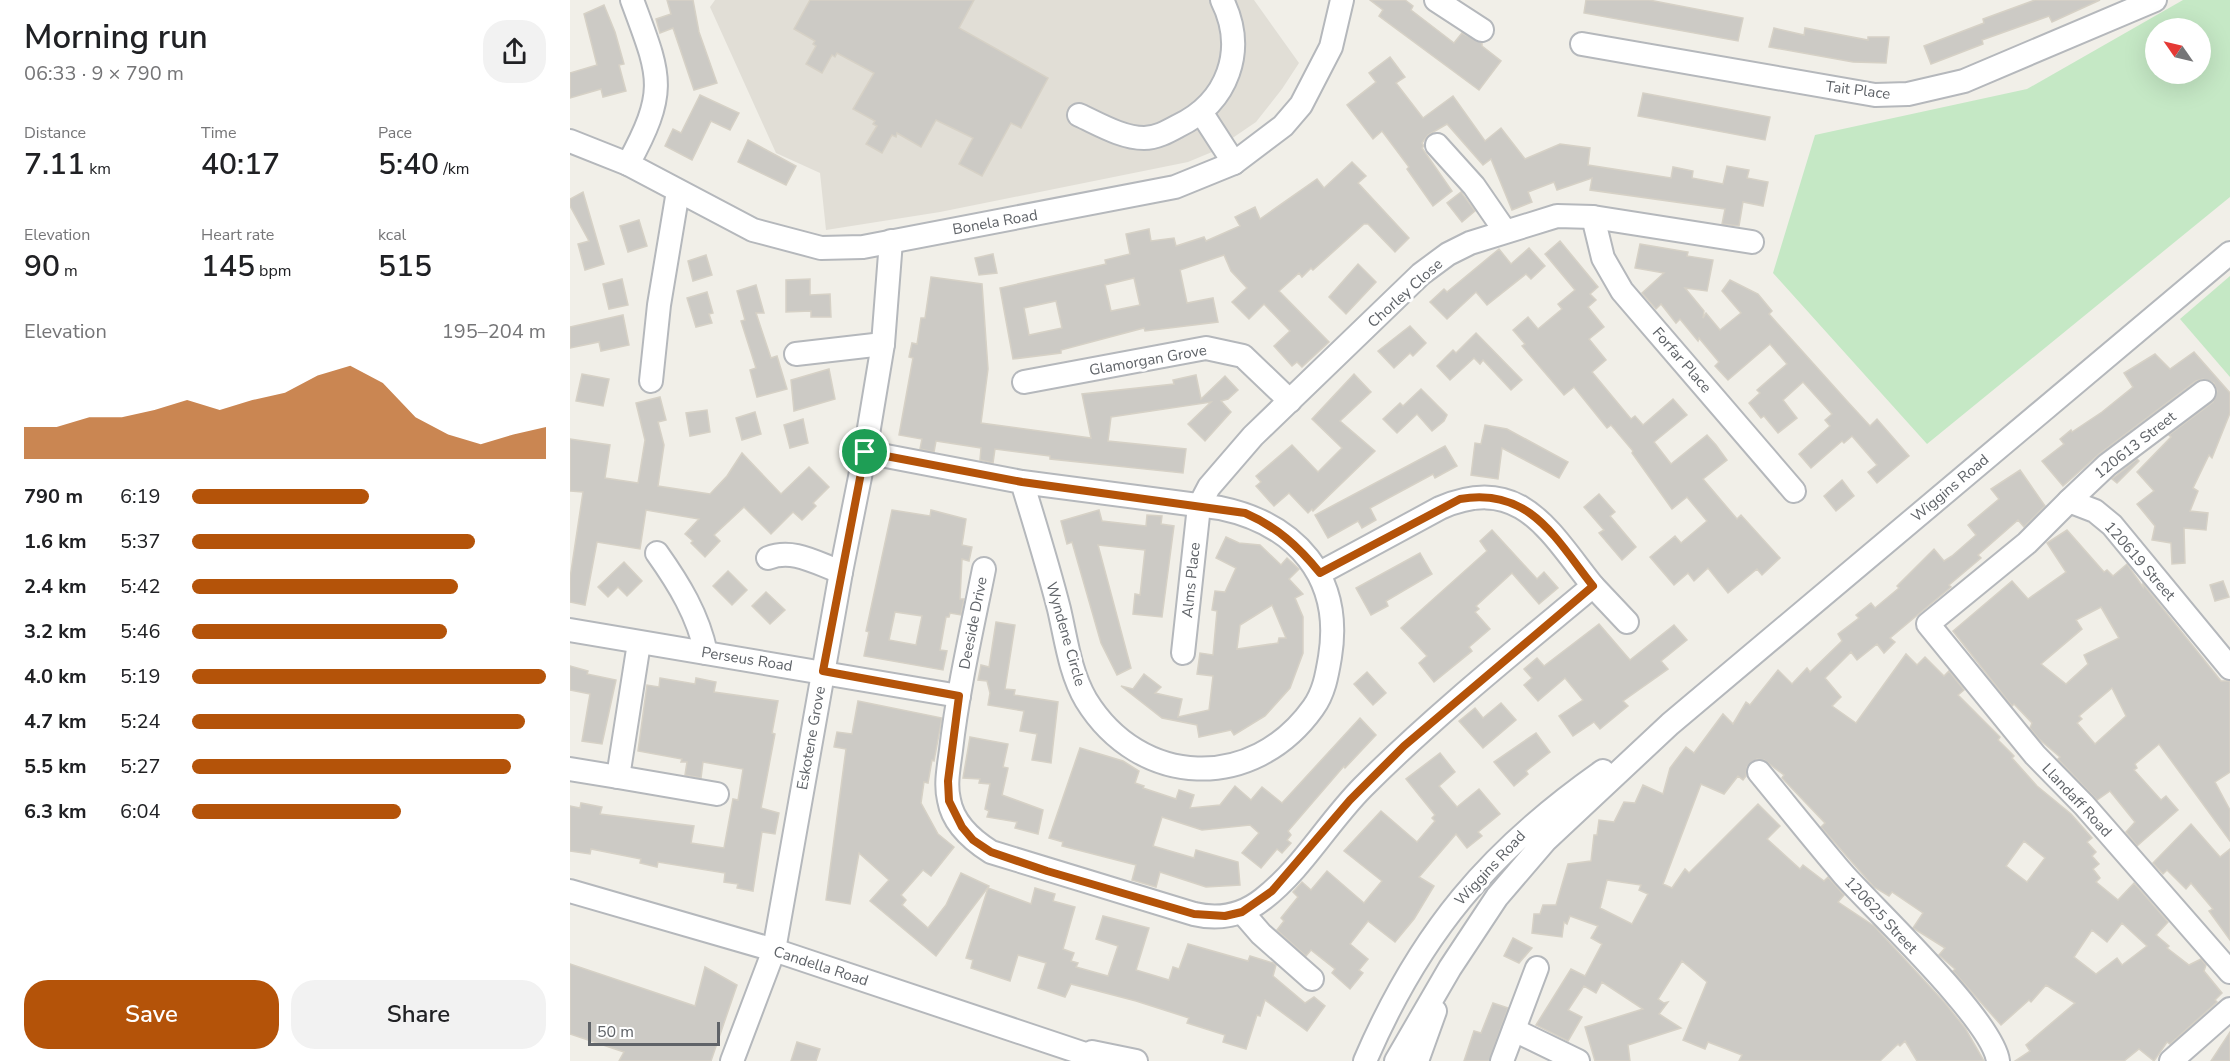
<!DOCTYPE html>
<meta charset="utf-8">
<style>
:root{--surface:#fff;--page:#f2f2f2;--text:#202124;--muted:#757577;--accent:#b45309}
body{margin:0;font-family:"Nunito Sans",sans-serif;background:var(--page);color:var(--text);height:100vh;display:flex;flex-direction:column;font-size:22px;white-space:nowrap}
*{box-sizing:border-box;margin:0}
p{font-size:20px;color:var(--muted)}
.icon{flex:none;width:33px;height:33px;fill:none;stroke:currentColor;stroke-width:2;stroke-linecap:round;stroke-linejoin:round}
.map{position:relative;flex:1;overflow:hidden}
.panel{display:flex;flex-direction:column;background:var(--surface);width:570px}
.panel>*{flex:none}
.needle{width:39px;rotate:304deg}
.fabs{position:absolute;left:1575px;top:18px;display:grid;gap:12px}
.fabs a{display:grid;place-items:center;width:66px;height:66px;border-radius:50%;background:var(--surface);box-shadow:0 6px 24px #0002;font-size:30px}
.scale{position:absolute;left:18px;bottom:15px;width:132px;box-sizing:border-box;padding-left:6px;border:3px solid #5f6368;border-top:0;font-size:16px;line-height:21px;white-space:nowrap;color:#5f6368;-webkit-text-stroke:4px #fff;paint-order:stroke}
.pin{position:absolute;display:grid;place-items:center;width:51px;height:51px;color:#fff;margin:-26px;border:3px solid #fff;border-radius:50%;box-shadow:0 2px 6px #0007}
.round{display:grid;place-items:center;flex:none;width:63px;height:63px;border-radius:24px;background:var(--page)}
.headline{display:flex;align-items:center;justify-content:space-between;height:102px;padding:0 24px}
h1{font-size:33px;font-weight:600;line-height:45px}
.metrics{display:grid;grid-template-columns:repeat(3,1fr);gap:9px;height:102px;padding:6px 24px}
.metrics div{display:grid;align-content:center}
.metrics b{font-size:30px;font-weight:600}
.metrics small{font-size:16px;font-weight:400}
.metrics p{font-size:16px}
.chart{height:168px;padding:12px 24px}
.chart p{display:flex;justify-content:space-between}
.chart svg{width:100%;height:108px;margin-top:6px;fill:var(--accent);opacity:.7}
.button{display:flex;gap:12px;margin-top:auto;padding:12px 24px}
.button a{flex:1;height:69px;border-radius:24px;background:var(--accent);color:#fff;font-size:24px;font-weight:600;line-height:69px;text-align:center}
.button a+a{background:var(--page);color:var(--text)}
ul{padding:0 24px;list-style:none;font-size:20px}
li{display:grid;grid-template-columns:96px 72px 1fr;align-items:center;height:45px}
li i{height:15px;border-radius:8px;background:var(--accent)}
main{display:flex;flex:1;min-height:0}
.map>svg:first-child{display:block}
</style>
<main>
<section class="panel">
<div class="headline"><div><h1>Morning run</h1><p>06:33 · 9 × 790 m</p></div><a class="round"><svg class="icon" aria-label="share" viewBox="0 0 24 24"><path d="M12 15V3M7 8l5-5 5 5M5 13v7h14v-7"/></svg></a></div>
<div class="metrics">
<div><p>Distance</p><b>7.11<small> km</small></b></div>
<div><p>Time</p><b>40:17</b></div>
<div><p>Pace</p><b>5:40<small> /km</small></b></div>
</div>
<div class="metrics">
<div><p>Elevation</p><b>90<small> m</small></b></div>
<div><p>Heart rate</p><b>145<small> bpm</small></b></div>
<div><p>kcal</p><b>515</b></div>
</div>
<div class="chart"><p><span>Elevation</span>195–204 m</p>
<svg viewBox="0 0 160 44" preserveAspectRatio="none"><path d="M0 44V31L10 31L20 27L30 27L40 24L50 20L60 24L70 20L80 17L90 10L100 6L110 13L120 27L130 34L140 38L150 34L160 31V44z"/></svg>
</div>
<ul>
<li><b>790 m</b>6:19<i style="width:50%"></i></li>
<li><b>1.6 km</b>5:37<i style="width:80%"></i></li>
<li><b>2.4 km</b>5:42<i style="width:75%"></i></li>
<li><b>3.2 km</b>5:46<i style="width:72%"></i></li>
<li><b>4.0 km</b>5:19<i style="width:100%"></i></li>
<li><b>4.7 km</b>5:24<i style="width:94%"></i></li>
<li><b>5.5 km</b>5:27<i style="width:90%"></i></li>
<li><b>6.3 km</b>6:04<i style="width:59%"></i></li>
</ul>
<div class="button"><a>Save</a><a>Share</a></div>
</section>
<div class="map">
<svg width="1660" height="1061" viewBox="0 0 1660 1061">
<rect width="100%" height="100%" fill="#f1efe8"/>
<polygon fill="#e1ded6" points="145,0 684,0 729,63 712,89 686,122 642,152 618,162 370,212 256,230 250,173 206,153 140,7"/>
<g fill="#c5e8c5" fill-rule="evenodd">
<path d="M1613,0H1660V197L1357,444L1203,273L1245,135L1457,89ZM1586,28H1630V74H1586Z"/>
<polygon points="1660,276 1660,377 1610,319"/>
</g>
<g fill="#cccac5" stroke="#d6d1c6" stroke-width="1.5" fill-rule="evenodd">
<polygon points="97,0 123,0 129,32 147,83 124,90 103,28 90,33 86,19 101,14"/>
<polygon points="240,0 404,0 389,28 478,78 451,128 441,123 412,176 389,164 403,138 366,120 351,147 327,133 326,137 322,135 312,153 296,144 307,126 303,124 305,121 283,109 304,73 267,53 265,57 262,55 252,73 236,64 246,46 243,44 245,41 224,29"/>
<polygon points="800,0 835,0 843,6 841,10 884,43 892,33 912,43 912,46 931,61 909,90 809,16 813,10"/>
<polygon points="1016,0 1079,0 1173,18 1168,41 1014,13"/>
<polygon points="1465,0 1530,0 1482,22 1479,16 1412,40 1413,44 1361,64 1354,46 1414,23 1413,19"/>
<polygon points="34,5 45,32 54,64 49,65 56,91 33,97 31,89 0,98 0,73 27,65 14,14"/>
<polygon points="1204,28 1234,35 1235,28 1298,40 1298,37 1319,37 1316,63 1283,62 1199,47"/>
<polygon points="820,57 835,77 826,83 853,118 883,96 915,141 931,128 955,159 990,144 1020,148 1018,165 1101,178 1103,167 1123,171 1122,178 1153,184 1157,166 1179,170 1177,178 1198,182 1193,206 1173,202 1169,226 1152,224 1155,209 1020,190 1022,178 987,190 984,182 958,192 962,202 942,210 921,159 913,165 877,124 858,135 852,143 854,146 852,148 882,191 863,206 837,169 839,167 812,131 803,139 777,105 806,82 799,73"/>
<polygon points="1073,93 1200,117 1195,140 1068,116"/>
<polygon points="130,95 169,113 160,130 141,121 122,160 95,146 103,129 111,133"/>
<polygon points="178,140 226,166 216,185 168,162"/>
<path d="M782,162L796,176L788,183L839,238L825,252L798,224H794L743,270L741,268L732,277L729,273L709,291L759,342L732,367L727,362L722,366L704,346L720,331L694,304L679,319L662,302L677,288L661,271L654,255L610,270L617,303L643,298L648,322L575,331L574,328L491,350V353L443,359L430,288L536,264L535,260L560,254L556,234L579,229L581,241L604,238L606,246L634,237L636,241L670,226L665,217L685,207L690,219L747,179L754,188ZM564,278L570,305L541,311L535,285ZM486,301L492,328L459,335L454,308Z"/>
<polygon points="13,192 34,264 15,270 8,244 19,241 0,206 0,199"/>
<polygon points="891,192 905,211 892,222 877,203"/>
<polygon points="69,220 77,246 58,252 50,226"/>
<polygon points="990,241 1028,287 1020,294 1026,300 1018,307 1034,327 1019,339 1036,360 1022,372 1061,419 1065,416 1073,425 1103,399 1117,415 1084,442 1101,464 1137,435 1146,445 1157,460 1133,479 1167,519 1171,515 1210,558 1192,575 1187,569 1158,593 1138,568 1124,581 1118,573 1104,585 1080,557 1105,536 1111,543 1137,521 1117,497 1102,509 1062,453 1063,451 1041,425 1037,428 1004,387 994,395 952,346 955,344 943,330 958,317 968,329 992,309 988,304 1005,290 975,254"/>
<polygon points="1070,244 1118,252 1117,256 1143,260 1137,291 1115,288 1134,311 1133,318 1136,313 1150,330 1171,313 1152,291 1160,280 1188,294 1202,311 1199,314 1277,401 1300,426 1307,419 1339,456 1307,483 1298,472 1307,465 1282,436 1274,443 1272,441 1241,468 1229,454 1260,426 1255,420 1262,414 1233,382 1213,400 1227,418 1208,433 1194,416 1191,418 1179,403 1190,393 1187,390 1217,364 1200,344 1158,380 1145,366 1149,362 1129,338 1128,341 1110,319 1106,323 1091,304 1086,309 1072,293 1094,273 1065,268"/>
<polygon points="959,248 975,266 961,279 956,274 917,305 906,292 877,319 860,302 874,289 877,292 929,249 941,264"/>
<polygon points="423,254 427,273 409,275 405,258"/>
<polygon points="136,255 142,275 123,281 118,261"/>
<polygon points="788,264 806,282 776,314 759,297"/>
<polygon points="361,277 412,284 418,369 411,423 521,438 512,394 604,384 603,380 626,375 631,399 655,376 668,390 658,399 651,401 661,412 635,441 618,424 641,402 541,417 538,441 616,449 613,473 480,459 480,456 425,449 423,463 410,460 411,448 366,441 364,452 350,449 352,439 329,435 343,358 339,357 342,343 347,344 351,318 355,318"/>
<polygon points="52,279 58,305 39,309 33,284"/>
<polygon points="240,279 240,295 260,294 261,317 241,317 241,311 216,312 216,280"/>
<polygon points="186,285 194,313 186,313 201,358 207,356 217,389 187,397 180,370 186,368 171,321 175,320 167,291"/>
<polygon points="137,292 143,313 139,314 142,323 126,327 117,298"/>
<polygon points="53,315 59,345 31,351 29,342 0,348 0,327"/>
<polygon points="840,326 856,343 843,356 840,353 824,368 808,351"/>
<polygon points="906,333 952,380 941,390 913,360 910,364 904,358 880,380 867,366 883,350 886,353"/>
<polygon points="1624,352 1660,393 1660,413 1642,458 1639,455 1623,488 1628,491 1620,511 1638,513 1636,530 1614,528 1615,563 1602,564 1601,543 1582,540 1585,526 1567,504 1584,491 1567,472 1601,437 1599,435 1643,402 1647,391 1644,383 1633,379 1626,381 1529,454 1493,486 1472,461 1494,444 1490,439 1501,430 1502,432 1532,412 1563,387 1554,373 1585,354 1600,369"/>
<polygon points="259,369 265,399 224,411 221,380"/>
<polygon points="12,374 39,379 33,406 6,401"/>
<polygon points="784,374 801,392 770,421 805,451 743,511 742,509 738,513 719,493 704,506 686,486 691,482 686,476 722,445 748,472 772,448 742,419"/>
<polygon points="851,389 877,415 874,421 862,431 847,414 827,433 813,419 830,403 833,406"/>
<polygon points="90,397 96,420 88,422 94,445 88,486 140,494 157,476 172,453 211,494 239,467 259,487 243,503 246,506 232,520 223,512 201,534 174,507 144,535 150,541 135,557 121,543 123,541 115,534 129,519 76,510 70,549 27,542 15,605 0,602 0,578 13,492 0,491 0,439 40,445 35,478 68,483 75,440 66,403"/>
<polygon points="137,410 140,432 120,436 116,413"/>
<polygon points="185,412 191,434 172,440 166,418"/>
<polygon points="233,419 238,443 220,448 214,425"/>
<polygon points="915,425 937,429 998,462 989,478 932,448 928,479 901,475 905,443 911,444"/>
<polygon points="875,446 887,466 865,478 863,474 800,508 806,520 792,528 788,521 758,538 745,515"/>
<polygon points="1567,459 1569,461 1547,483 1542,479"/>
<path d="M1450,470L1475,506L1454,527L1448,520L1408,555L1411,558L1379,585L1381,587L1320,638L1325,642L1314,653L1307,644L1287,660L1281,652L1255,678L1271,697L1262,706L1286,723L1336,654L1347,665L1355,657L1374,676L1379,671L1394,690L1388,695L1430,737L1428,740L1444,756L1442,758L1467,786L1501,814L1522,838L1517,842L1526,852L1522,856L1529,864L1523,869L1530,878L1526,882L1548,900L1564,883L1598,922L1586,935L1599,946L1597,948L1619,965L1631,959L1636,965L1634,971L1652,993L1645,1000L1647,1002L1600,1044L1597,1042L1584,1061L1569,1049L1554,1061H1445L1460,1051L1456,1045L1505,1003L1476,985L1461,1002L1459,1000L1431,1025L1383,971L1385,969L1369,955L1375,948L1343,928L1353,913L1322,892L1319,896L1304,887L1251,827L1255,823L1212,778L1214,775L1194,760L1187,759L1177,767L1176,776L1173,780L1168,776L1154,794L1131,784L1093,884L1102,888L1115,869L1119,873L1188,804L1210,826L1197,839L1230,869L1233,865L1254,881L1258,877L1274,895L1268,902L1304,926L1375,1003L1395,1028L1414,1061H1347L1335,1041L1330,1046L1328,1044L1310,1061H1169L1172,1055L1138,1042L1135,1049L1113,1040L1137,982L1112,961L1088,999L1094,1003L1098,1002L1089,1014L1111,1028L1058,1045L1060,1061H1025L1015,1027L1073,1009L1032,982L1026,993L1014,986L998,1010L1012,1017L998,1041L966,1025L1001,969L1015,976L1032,944L1021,938L1028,926L1000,916L997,924L994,922L992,937L962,933L964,914H970L973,905H986L998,864L1021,861L1024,835H1027L1029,820L1044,822L1054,802L1065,803L1073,785L1093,794L1100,768L1116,747L1124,753L1153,714L1163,724L1176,702L1180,705L1208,670L1222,684L1237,668L1240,672L1272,641L1268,634L1289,618L1286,615L1301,603L1305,608L1329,588L1327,586L1364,549L1374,561L1382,556L1406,535L1398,525L1429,499L1421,489ZM1454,841L1475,858L1457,882L1436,866ZM1037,880L1071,885L1069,890L1078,894L1062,924L1030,908ZM1552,923L1577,946L1552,965L1547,958L1526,974L1504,957L1522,930L1537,942Z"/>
<polygon points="1272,480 1284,496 1266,511 1254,496"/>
<polygon points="1029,494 1045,512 1040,516 1066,547 1052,560 1029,533 1034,530 1014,507"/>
<path d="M322,510L360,516L361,510L396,519L392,545L402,547L399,561L392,559L390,599H394L391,615L380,613L379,617H376L370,650L377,651L373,670L294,656L299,632L296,631ZM325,612L352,616L346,645L319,640Z"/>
<polygon points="529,510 532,521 576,526 577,515 592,516 591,524 604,526 592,617 563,614 565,594 570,595 575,550 528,545 561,668 547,675 531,643 502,542 497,544 491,521"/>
<polygon points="922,530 967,579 974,572 988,588 969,604 942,573 906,606 909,609 905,612 920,629 899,647 902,651 864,682 849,663 857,656 831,628 917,551 910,541"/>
<path d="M1497,530L1534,572L1537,570L1543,576L1557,564L1573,587V584L1651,681H1660V772L1645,782L1660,810V841L1589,744L1565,764L1567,768L1564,770L1591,800L1596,796L1608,810L1567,846L1556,832L1565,822L1540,791L1527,800L1488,759L1490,757L1469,739L1460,728L1462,723L1444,704L1442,706L1383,631L1442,581L1458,599L1496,572L1477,543ZM1531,607L1549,638L1514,655L1518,664L1496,684L1471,664L1512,629L1506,620ZM1542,688L1556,716L1525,744L1507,723L1512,719L1509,716Z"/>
<path d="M656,537L669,543L690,545L711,565L717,558L729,569L719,579L733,594L725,598L733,617V653L720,688L695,716L664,735L661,730L629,737L627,725L592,718L551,686L563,689L574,674L591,687L585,693L612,699L608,717L639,710L643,676L627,674L630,653L643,655L647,611L642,610L645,591L655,592L666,568L646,558ZM702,605L716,638H709L708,643L667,649L670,625Z"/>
<polygon points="850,553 862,574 816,601 818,606 801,615 786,588"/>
<polygon points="54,562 72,581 57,596 48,587 38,597 28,587"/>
<polygon points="158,571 177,590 162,605 143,586"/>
<polygon points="1653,581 1659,597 1645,601 1640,585"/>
<polygon points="196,592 215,610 200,624 182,606"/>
<polygon points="426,622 445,625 435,689 445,690 444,695 488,702 481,763 462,760 467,734 450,731 454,711 418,705 420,693 417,681 408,680 411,665 419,667"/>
<polygon points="1029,624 1060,660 1104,625 1117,640 1091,661 1098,669 1053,701 1058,706 1030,729 1024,722 1003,736 989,716 1013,700 995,678 968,701 954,685 962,678 954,669 967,658 974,666"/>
<polygon points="0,666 18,671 17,674 46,680 32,744 12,741 20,694 0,690"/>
<polygon points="797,672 816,693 803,705 784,684"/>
<polygon points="90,678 125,684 126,678 146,682 144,692 208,701 202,733 205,734 191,808 209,813 205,834 192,832 183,891 167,888 168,884 154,882 155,873 88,862 87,867 70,863 71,859 21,849 20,854 0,851 0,806 10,808 11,803 32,807 30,814 124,826 121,843 154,848 163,799 168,800 173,769 133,762 131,778 115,775 117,762 111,762 112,759 68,751 77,685 89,687"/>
<polygon points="288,701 372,718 364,761 362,760 358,783 354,782 351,803 368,834 384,847 361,876 353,870 331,895 336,900 332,905 358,928 376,905 391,873 419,886 366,956 300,901 319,880 289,853 280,904 256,900 276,749 264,747 267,732 282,734"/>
<polygon points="931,703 946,720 913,748 889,721 905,708 913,718"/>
<polygon points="790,718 806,735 775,768 774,766 718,831 721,835 717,840 721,843 712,853 707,849 691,868 672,853 689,833 680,825 632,830 592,817 583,846 624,858 626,850 668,862 670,885 636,887 590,872 586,887 562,880 566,865 492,846 493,842 479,838 510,748 553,761 569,771 565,783 574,786 573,788 606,799 609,790 624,795 620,808 650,805 665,786 681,800 692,787 712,803"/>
<polygon points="966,733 980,752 956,771 958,774 944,786 924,762"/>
<polygon points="400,737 438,744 433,767 438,768 432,795 473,810 468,834 445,828 447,822 417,817 419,811 415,809 420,784 409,783 410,779 393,778"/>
<polygon points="870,753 885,772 869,786 887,807 909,789 930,814 908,832 912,836 897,848 886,834 849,877 864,886 844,919 825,942 798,921 780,944 798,959 789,970 793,973 780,989 762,973 765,969 741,950 736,956 707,930 714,921 711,918 728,897 723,892 732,882 741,890 757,871 794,903 812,881 774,851 811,811 847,842 865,821 862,818 865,815 836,779"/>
<polygon points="1621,824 1650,857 1660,849 1660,940 1639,911 1643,909 1621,883 1616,889 1597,870 1593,874 1583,863"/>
<polygon points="418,888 461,904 465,888 485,894 483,901 505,907 493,949 504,953 501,961 508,963 506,967 538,976 548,946 526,939 533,916 579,928 566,970 599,980 603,967 609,969 618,944 678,961 680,956 703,963 706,965 703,976 735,1003 744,997 755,1006 737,1031 695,1000 690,1016 687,1015 676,1049 653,1042 655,1035 617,1023 619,1018 566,1001 501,984 495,997 468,988 476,963 448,955 440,981 401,968 403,960 396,958"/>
<polygon points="943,938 962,948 949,963 934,956"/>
<polygon points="0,964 125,1006 135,967 167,985 141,1061 49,1061 54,1052 0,1034"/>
<polygon points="923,1003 938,1008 919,1061 894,1061 904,1031 911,1033"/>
<polygon points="1660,1032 1660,1061 1641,1061"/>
<polygon points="227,1042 250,1049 246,1061 221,1061"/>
</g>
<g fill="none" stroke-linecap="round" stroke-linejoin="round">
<defs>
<g id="minor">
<polyline points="866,0 912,30"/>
<polyline points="1012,44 1305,95 1338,94 1394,81 1585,0"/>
<polyline points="631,112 664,163"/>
<path d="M509,115C529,124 552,138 574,138C586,138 597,132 608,126C658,102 677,50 652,0"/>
<polyline points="0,141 58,164 183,230 251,248 293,247 605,187 664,163 713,126 731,105 761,47 772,0"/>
<polyline points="867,145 904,186 935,231"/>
<path d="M58,164C99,89 90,76 62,0"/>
<polyline points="1023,217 1033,258 1052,291 1224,491"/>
<polyline points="226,354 313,344"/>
<polyline points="81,381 89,305 108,191"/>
<polyline points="454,382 636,348 673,356 720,401"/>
<path d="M295,452L452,482L650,508C726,524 773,577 760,657C757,675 754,693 743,708C683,792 570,788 516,700C500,673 496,639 489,609C478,566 465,524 452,482"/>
<polyline points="1499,501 1537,465 1634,392"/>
<path d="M87,553C109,584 128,615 136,653"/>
<path d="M198,558C223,548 246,563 271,572"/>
<path d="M414,569C402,629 388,689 381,750C379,766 375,784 379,800C383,824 402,840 421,852L624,914C649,920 673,915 693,899C732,869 758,822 793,787C865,715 945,651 1023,586C979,531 950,473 870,508L750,573"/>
<polyline points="1023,586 1057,622"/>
<polyline points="0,630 389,696"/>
<polyline points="613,653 629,506 639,487 683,436 851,274 878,254 900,243 987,216 1023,217 1182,242"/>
<polyline points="1660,668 1542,525 1525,511 1499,501 1457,543 1358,624 1465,755 1514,805 1660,972"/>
<polyline points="0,769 48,777 69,643"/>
<path d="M1189,772C1217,806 1245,841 1274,875C1306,911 1423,1021 1428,1061"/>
<polyline points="48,777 147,794"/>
<polyline points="0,891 204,950 536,1061"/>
<polyline points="672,912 691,934 742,979"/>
<polyline points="944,1030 1008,1061"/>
<polyline points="522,1052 566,1061"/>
<polyline points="162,1061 204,950 271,572 295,452 313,344 321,241"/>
<path d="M795,1061C850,933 919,851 1033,771"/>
<polyline points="826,1061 880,968 927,897 975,841 1100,724 1660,253"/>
<polyline points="847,1061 865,1011"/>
<polyline points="932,1061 967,968"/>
<polyline points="1601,1061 1660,1009"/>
</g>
</defs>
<use href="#minor" stroke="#b5b8bc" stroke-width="26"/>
<use href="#minor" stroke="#fff" stroke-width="22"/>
</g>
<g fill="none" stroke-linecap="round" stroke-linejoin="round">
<defs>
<path id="route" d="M295,452L452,482L675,513C707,527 728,546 750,573L890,499C960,487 985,538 1023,586L834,746L780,800L702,891L672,912L655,916L624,914L477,871L421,852L403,840L392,827L379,801L378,781L389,696L253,671Z"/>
</defs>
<use href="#route" stroke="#fff" stroke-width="12"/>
<use href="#route" stroke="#b45309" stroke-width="8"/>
</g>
<g text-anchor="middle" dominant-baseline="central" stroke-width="6" stroke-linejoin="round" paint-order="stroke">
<g font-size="15" fill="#5f6368" stroke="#fff">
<text transform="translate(1288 90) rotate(7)">Tait Place</text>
<text transform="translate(425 222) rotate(-10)">Bonela Road</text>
<text transform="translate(835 293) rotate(-42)">Chorley Close</text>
<text transform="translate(578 360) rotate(-10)">Glamorgan Grove</text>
<text transform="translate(1112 360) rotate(49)">Forfar Place</text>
<text transform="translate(1565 445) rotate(-38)">120613 Street</text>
<text transform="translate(1380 488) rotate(-40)">Wiggins Road</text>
<text transform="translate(1570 561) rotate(49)">120619 Street</text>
<text transform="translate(621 580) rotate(-84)">Alms Place</text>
<text transform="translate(403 623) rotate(-79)">Deeside Drive</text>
<text transform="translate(496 634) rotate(74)">Wyndene Circle</text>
<text transform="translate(177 659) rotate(9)">Perseus Road</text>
<text transform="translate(241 738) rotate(-80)">Eskotene Grove</text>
<text transform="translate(1507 800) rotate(47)">Llandaff Road</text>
<text transform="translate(920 868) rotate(-47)">Wiggins Road</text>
<text transform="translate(1311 915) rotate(47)">120625 Street</text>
<text transform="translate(251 966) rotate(18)">Candella Road</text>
</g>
</g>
</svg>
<div class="fabs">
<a><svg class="needle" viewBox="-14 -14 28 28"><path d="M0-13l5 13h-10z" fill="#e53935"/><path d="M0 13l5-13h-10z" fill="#757577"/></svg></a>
</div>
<div class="scale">50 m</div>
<div class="pin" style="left:295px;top:452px;background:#1e9e55"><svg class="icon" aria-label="arrive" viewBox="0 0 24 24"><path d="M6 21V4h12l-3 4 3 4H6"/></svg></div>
</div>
</main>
